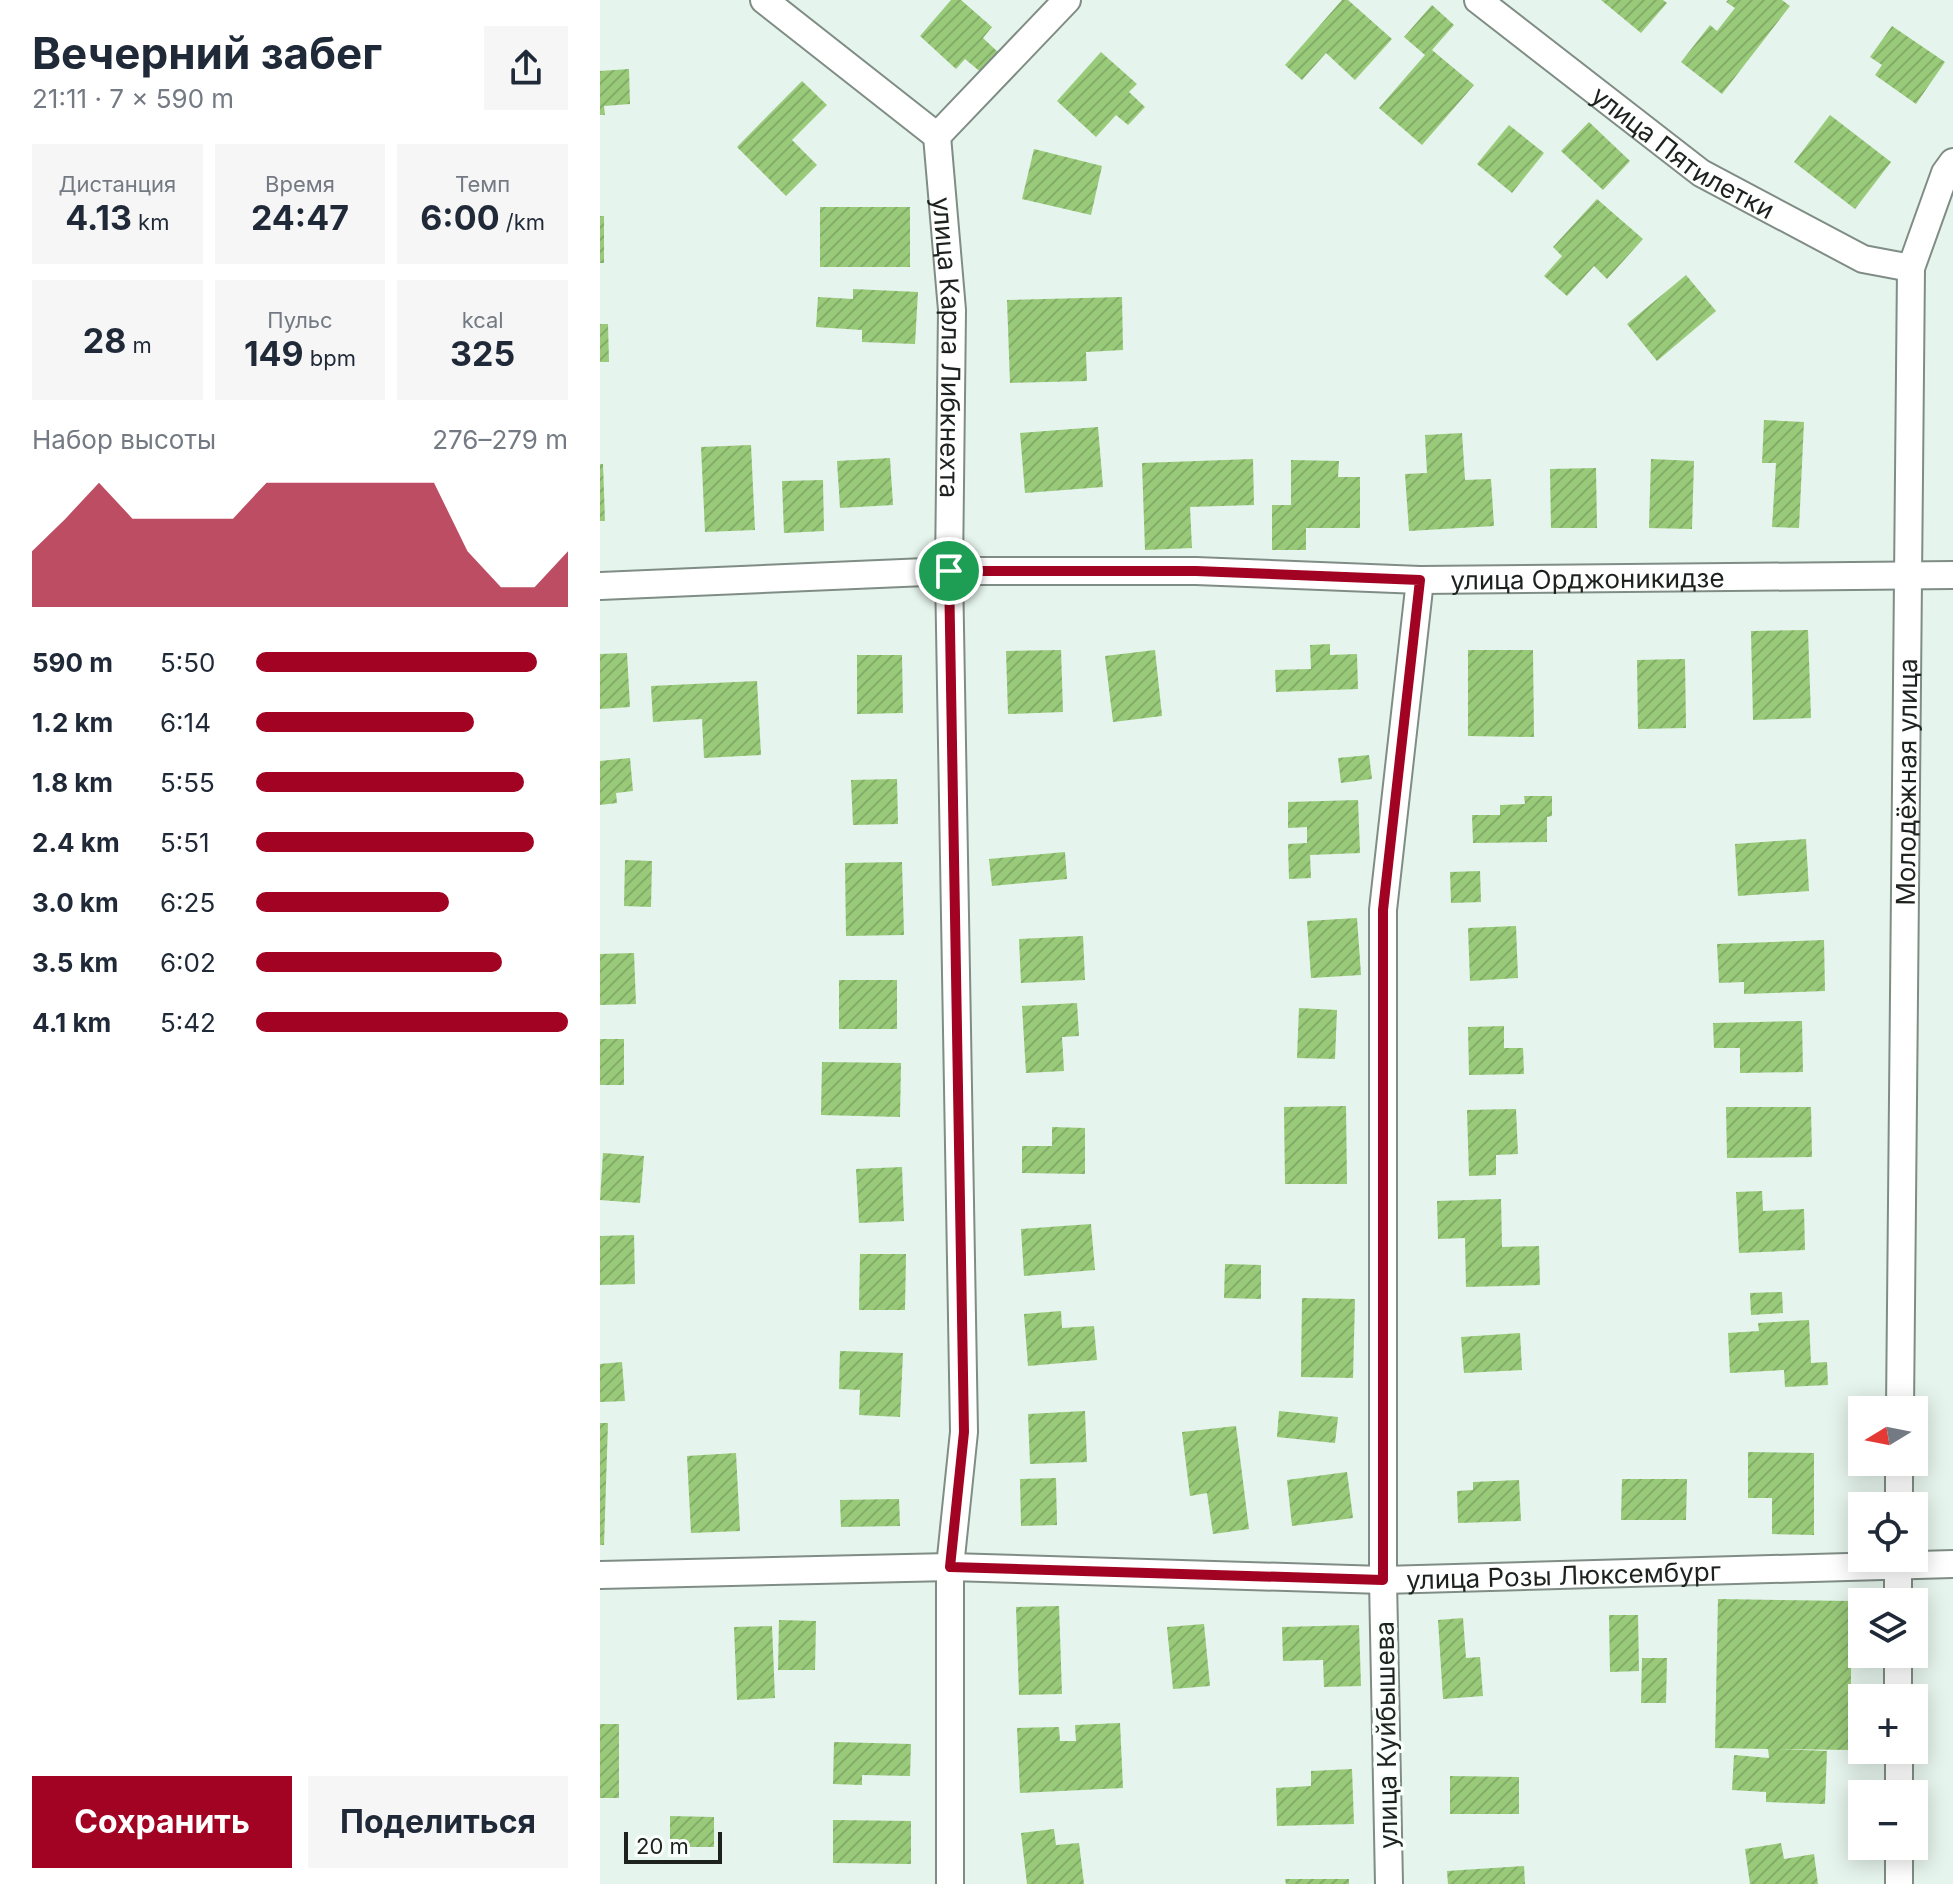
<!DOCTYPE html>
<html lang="ru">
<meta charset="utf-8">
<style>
:root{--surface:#fff;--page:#f6f6f7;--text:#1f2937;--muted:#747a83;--accent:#a20322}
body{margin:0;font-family:Inter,sans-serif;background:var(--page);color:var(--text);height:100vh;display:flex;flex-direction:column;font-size:30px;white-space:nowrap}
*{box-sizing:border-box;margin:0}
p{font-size:26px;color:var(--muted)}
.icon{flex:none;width:44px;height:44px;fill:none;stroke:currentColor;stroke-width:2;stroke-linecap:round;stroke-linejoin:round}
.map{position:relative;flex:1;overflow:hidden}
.side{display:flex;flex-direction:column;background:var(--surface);width:600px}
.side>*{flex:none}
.needle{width:52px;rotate:260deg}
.buttons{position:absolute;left:1248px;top:1396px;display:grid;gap:16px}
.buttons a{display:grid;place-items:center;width:80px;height:80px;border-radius:0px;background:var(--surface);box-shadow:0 4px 20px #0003;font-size:40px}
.scale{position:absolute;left:24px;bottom:20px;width:98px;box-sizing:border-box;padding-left:8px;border:4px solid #1d221f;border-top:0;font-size:22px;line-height:28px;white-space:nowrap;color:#1d221f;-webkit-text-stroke:6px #f9fffc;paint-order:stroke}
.pin{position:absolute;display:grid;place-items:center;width:68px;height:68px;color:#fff;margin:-34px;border:4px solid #fff;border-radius:50%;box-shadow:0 2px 8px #0007}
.round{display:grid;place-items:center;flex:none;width:84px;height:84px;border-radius:0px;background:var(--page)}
.overview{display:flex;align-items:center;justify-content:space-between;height:136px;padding:0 32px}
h1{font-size:44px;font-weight:700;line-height:60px}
.figures{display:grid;grid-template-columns:repeat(3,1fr);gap:12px;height:136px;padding:8px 32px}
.figures div{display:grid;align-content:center;border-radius:0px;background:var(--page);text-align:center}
.figures b{font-size:34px;font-weight:700}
.figures small{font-size:22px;font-weight:400}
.figures p{font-size:22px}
.chart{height:224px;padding:16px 32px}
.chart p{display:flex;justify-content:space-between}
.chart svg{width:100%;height:144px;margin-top:8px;fill:var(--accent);opacity:.7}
.button{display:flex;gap:16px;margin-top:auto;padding:16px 32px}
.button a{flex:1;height:92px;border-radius:0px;background:var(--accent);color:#fff;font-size:32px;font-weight:700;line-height:92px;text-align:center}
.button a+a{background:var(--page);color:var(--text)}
ul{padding:0 32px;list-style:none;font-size:26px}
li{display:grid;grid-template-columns:128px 96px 1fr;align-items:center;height:60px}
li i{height:20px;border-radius:10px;background:var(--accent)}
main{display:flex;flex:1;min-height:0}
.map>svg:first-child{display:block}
</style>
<main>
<section class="side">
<div class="overview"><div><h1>Вечерний забег</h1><p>21:11 · 7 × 590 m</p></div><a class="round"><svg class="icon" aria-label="share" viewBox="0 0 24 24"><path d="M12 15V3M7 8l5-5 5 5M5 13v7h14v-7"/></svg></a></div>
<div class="figures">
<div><p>Дистанция</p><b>4.13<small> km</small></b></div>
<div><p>Время</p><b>24:47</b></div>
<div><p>Темп</p><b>6:00<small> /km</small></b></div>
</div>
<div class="figures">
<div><b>28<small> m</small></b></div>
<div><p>Пульс</p><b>149<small> bpm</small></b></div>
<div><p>kcal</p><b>325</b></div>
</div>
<div class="chart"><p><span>Набор высоты</span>276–279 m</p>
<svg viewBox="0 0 160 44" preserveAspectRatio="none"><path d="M0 44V27L10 17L20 6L30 17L40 17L50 17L60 17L70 6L80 6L90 6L100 6L110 6L120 6L130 27L140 38L150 38L160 27V44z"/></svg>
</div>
<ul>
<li><b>590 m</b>5:50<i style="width:90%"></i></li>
<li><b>1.2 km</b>6:14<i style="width:70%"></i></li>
<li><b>1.8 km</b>5:55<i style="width:86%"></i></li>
<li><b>2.4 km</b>5:51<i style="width:89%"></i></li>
<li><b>3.0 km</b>6:25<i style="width:62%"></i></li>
<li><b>3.5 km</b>6:02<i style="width:79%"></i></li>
<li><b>4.1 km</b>5:42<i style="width:100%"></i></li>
</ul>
<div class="button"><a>Сохранить</a><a>Поделиться</a></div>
</section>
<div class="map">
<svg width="1353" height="1884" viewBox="0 0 1353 1884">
<defs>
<pattern id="building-hatch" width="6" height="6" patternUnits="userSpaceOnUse" patternTransform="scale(2)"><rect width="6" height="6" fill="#99ca79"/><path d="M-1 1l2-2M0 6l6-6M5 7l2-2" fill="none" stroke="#83ad68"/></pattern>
</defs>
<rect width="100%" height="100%" fill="#e5f4ec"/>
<g fill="url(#building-hatch)">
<polygon points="351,0 361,0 392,27 383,38 400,54 383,74 365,59 356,69 320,36"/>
<polygon points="742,0 748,0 792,39 755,80 726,53 702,80 685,65"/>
<polygon points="1001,0 1063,0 1067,3 1041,33"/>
<polygon points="1128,0 1182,0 1190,6 1122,94 1081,62 1110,25 1117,31 1135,8 1126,2"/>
<polygon points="832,5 854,25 832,50 874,85 822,145 779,108 825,55 804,37"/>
<polygon points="1292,26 1345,62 1316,104 1275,75 1282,65 1270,57"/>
<polygon points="501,52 537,84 529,92 545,107 528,125 516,115 496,137 457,101"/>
<polygon points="29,69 30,104 4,106 5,115 0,115 0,71"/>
<polygon points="202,81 227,105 192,140 217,165 186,196 137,147"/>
<polygon points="1230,115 1291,162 1255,209 1194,162"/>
<polygon points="989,122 1030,161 1003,190 961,151"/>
<polygon points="909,125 944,153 912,193 877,164"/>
<polygon points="434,149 502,166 491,215 422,199"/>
<polygon points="997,199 1043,239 1007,279 994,266 967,296 944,276 962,256 953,247"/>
<rect x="220" y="207" width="90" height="60"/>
<rect x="0" y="216" width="4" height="47"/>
<polygon points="1086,275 1116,311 1057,361 1027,324"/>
<polygon points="253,289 318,292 315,344 262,342 262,330 216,327 218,297 253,299"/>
<polygon points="522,297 523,350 486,352 487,381 410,383 407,300"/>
<polygon points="0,324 8,324 9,362 0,362"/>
<polygon points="1164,420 1204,422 1199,528 1172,527 1176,463 1162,463"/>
<polygon points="498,427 503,487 425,493 420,433"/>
<polygon points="862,433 865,480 891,479 894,526 809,531 805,474 827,473 825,435"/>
<polygon points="151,445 155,530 105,532 101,447"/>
<polygon points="290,458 293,505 240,508 237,461"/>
<polygon points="653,459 654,505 590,507 592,548 545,550 542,463"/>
<polygon points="1051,459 1094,461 1092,529 1049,528"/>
<polygon points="691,460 739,461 738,477 760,477 760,528 706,528 706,550 672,550 672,505 691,505"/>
<polygon points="0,464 3,464 5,521 0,521"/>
<polygon points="996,468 997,528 951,528 950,469"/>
<polygon points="223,480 224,531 184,533 182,481"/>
<polygon points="1208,630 1211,718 1153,720 1151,631"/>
<polygon points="730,644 730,655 757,654 758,689 676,692 675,670 711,669 710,645"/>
<polygon points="461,650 463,712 408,714 406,651"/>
<polygon points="555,650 562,716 513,722 505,656"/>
<polygon points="868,650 933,650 934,737 868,736"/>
<polygon points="27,653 30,707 0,709 0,654"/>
<polygon points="257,655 302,655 303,713 257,714"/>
<polygon points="1085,659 1086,728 1038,729 1037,660"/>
<polygon points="157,681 161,755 104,758 102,719 53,722 51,686"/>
<polygon points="769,755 772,779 741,783 738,758"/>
<polygon points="30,758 33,791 16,793 17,803 0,805 0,761"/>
<polygon points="297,779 298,824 253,825 251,780"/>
<polygon points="924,796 952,796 952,816 947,817 947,842 873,843 872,815 900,815 900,805 925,804"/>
<polygon points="758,800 760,853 710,855 711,878 689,879 688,844 707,843 707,827 688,828 688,802"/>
<polygon points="1206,839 1209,891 1138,896 1135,844"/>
<polygon points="465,852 467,879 392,886 389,859"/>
<polygon points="25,860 52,861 51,907 24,906"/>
<polygon points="302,862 304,935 246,936 245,863"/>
<polygon points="880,871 881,902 851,903 850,872"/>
<polygon points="757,918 761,975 711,978 707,921"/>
<polygon points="916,926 918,978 870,981 868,928"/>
<polygon points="483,936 485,980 421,983 419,939"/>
<polygon points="1224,940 1225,991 1144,994 1144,982 1119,983 1117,944"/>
<polygon points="34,953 36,1004 0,1005 0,954"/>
<rect x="239" y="980" width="58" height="49"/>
<polygon points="477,1003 479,1036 462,1037 464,1071 426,1073 422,1006"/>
<polygon points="699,1008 737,1010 735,1059 697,1058"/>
<polygon points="1202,1021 1203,1072 1140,1073 1140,1048 1114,1048 1113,1023"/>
<polygon points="904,1026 904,1048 923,1048 924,1074 869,1075 868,1027"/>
<rect x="0" y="1039" width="24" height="46"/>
<polygon points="222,1062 301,1063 300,1117 221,1115"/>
<polygon points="746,1106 747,1184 685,1184 684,1107"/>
<polygon points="1126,1107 1211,1107 1212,1157 1127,1158"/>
<polygon points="916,1109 918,1154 896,1155 896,1175 869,1176 867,1110"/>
<polygon points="452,1127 485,1128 485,1174 422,1173 422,1146 452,1146"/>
<polygon points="3,1153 44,1156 40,1203 0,1200"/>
<polygon points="302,1167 304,1221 259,1223 256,1169"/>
<polygon points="1162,1191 1163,1211 1204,1209 1205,1250 1139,1253 1136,1192"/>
<polygon points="901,1199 902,1247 939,1246 940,1285 866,1287 865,1238 838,1239 837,1201"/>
<polygon points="491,1224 495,1270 424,1276 421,1229"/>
<polygon points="34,1235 35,1284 0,1285 0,1236"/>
<polygon points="260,1254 306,1254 305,1310 259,1310"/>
<polygon points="625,1264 661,1265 661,1299 624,1298"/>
<polygon points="1182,1292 1183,1313 1151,1315 1150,1293"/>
<polygon points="702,1298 755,1299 753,1378 701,1377"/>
<polygon points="461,1311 462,1328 494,1326 497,1360 428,1366 424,1314"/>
<polygon points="1209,1320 1211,1363 1227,1362 1228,1385 1185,1387 1184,1370 1130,1373 1128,1333 1159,1331 1158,1323"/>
<polygon points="920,1333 922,1370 864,1373 861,1337"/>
<polygon points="240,1351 303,1353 300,1417 259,1415 260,1390 239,1389"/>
<polygon points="22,1362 25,1401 0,1402 0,1364"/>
<polygon points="485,1411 487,1462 430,1464 428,1414"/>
<polygon points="679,1411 738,1417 735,1443 677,1437"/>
<polygon points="0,1423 8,1423 4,1545 0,1545"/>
<polygon points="636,1426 649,1529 613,1534 607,1493 590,1496 582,1432"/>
<polygon points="1148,1452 1214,1453 1214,1535 1172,1534 1172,1498 1148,1498"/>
<polygon points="136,1453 140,1531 91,1533 87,1456"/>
<polygon points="747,1472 753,1518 692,1526 687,1480"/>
<polygon points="456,1478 457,1525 421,1526 420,1479"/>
<polygon points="1022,1479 1087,1479 1086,1520 1021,1520"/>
<polygon points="919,1480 921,1521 858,1523 857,1491 873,1490 873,1482"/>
<polygon points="299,1499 300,1526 241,1527 240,1500"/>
<polygon points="1118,1599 1252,1601 1250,1750 1177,1749 1227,1751 1225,1804 1166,1802 1166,1792 1132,1790 1134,1755 1169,1758 1168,1749 1115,1748"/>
<polygon points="459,1606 462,1694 419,1695 416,1607"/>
<polygon points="1009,1615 1038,1615 1039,1671 1010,1672"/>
<polygon points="863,1618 866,1658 880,1657 883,1696 843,1699 838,1620"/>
<polygon points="179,1620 216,1621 215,1670 178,1670"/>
<polygon points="604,1624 610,1686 573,1689 567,1627"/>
<polygon points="759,1625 761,1686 724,1687 723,1660 683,1661 682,1627"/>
<polygon points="172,1626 175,1698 137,1700 134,1627"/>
<polygon points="1042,1658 1067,1658 1066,1703 1041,1703"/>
<polygon points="520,1723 523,1788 420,1793 417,1728 459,1727 460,1741 476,1741 475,1725"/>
<rect x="0" y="1724" width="19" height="74"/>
<polygon points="234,1742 311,1744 310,1776 262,1775 262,1785 233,1784"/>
<polygon points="752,1769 754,1824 677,1826 676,1788 711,1786 711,1771"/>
<polygon points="850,1776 919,1777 919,1814 850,1814"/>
<polygon points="70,1816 114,1817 114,1847 70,1847"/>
<polygon points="233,1820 311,1821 311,1864 233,1863"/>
<polygon points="454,1829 456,1845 479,1843 484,1884 427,1884 421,1833"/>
<polygon points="1181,1843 1184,1859 1214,1854 1218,1884 1150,1884 1145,1849"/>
<polygon points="924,1866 925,1884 848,1884 847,1871"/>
<polygon points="685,1879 749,1879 749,1884 686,1884"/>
</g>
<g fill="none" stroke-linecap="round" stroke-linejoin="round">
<defs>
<g id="street">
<path id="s1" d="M164,0L337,136L352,310L349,571L364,1432L350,1567V1884"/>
<path id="s2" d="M878,0L1101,173L1263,259L1311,268"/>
<polyline points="337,136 467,0"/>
<path id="s3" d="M0,586L349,571H596L820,580L1353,575"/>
<path id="s4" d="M1300,1410L1311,268L1345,173L1353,162"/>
<polyline points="1299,1506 1299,1462"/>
<polyline points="1298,1558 1298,1602"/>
<path id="s5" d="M0,1575L350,1567L783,1580L1353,1564"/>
<polyline points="1298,1654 1298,1698"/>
<polyline points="1299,1750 1299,1794"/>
<polyline points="1299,1846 1299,1884"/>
<polyline points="789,1884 783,1580 783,910 820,580"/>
</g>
</defs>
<use href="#street" stroke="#7f8d85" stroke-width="30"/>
<use href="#street" stroke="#fff" stroke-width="26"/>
</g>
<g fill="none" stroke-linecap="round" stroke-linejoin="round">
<defs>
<polygon id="route" points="349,571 596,571 820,580 783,910 783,1580 350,1567 364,1432"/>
</defs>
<use href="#route" stroke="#fff" stroke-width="16"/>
<use href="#route" stroke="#a20322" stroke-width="10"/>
</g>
<g text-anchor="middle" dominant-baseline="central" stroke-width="7" stroke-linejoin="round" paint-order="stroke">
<g font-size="26" fill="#1d221f" stroke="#f9fffc">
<text stroke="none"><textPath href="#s2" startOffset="256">улица Пятилетки</textPath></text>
<text stroke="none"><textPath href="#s1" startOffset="432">улица Карла Либкнехта</textPath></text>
<text stroke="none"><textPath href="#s3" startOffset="988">улица Орджоникидзе</textPath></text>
<text stroke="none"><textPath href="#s4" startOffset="628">Молодёжная улица</textPath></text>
<text stroke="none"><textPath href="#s5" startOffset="964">улица Розы Люксембург</textPath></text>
<text transform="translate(786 1735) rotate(-91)">улица Куйбышева</text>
</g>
</g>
</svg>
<div class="buttons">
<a><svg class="needle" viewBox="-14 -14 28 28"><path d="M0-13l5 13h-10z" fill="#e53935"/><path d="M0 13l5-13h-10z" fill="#747a83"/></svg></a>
<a><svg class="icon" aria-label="locate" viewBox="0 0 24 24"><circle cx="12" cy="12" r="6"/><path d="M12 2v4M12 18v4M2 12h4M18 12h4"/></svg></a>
<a><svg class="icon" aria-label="layers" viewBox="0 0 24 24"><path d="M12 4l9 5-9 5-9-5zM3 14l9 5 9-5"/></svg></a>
<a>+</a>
<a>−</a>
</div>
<div class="scale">20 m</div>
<div class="pin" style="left:349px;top:571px;background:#1e9e55"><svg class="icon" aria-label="arrive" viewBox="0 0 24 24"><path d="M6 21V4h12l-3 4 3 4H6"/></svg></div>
</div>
</main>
